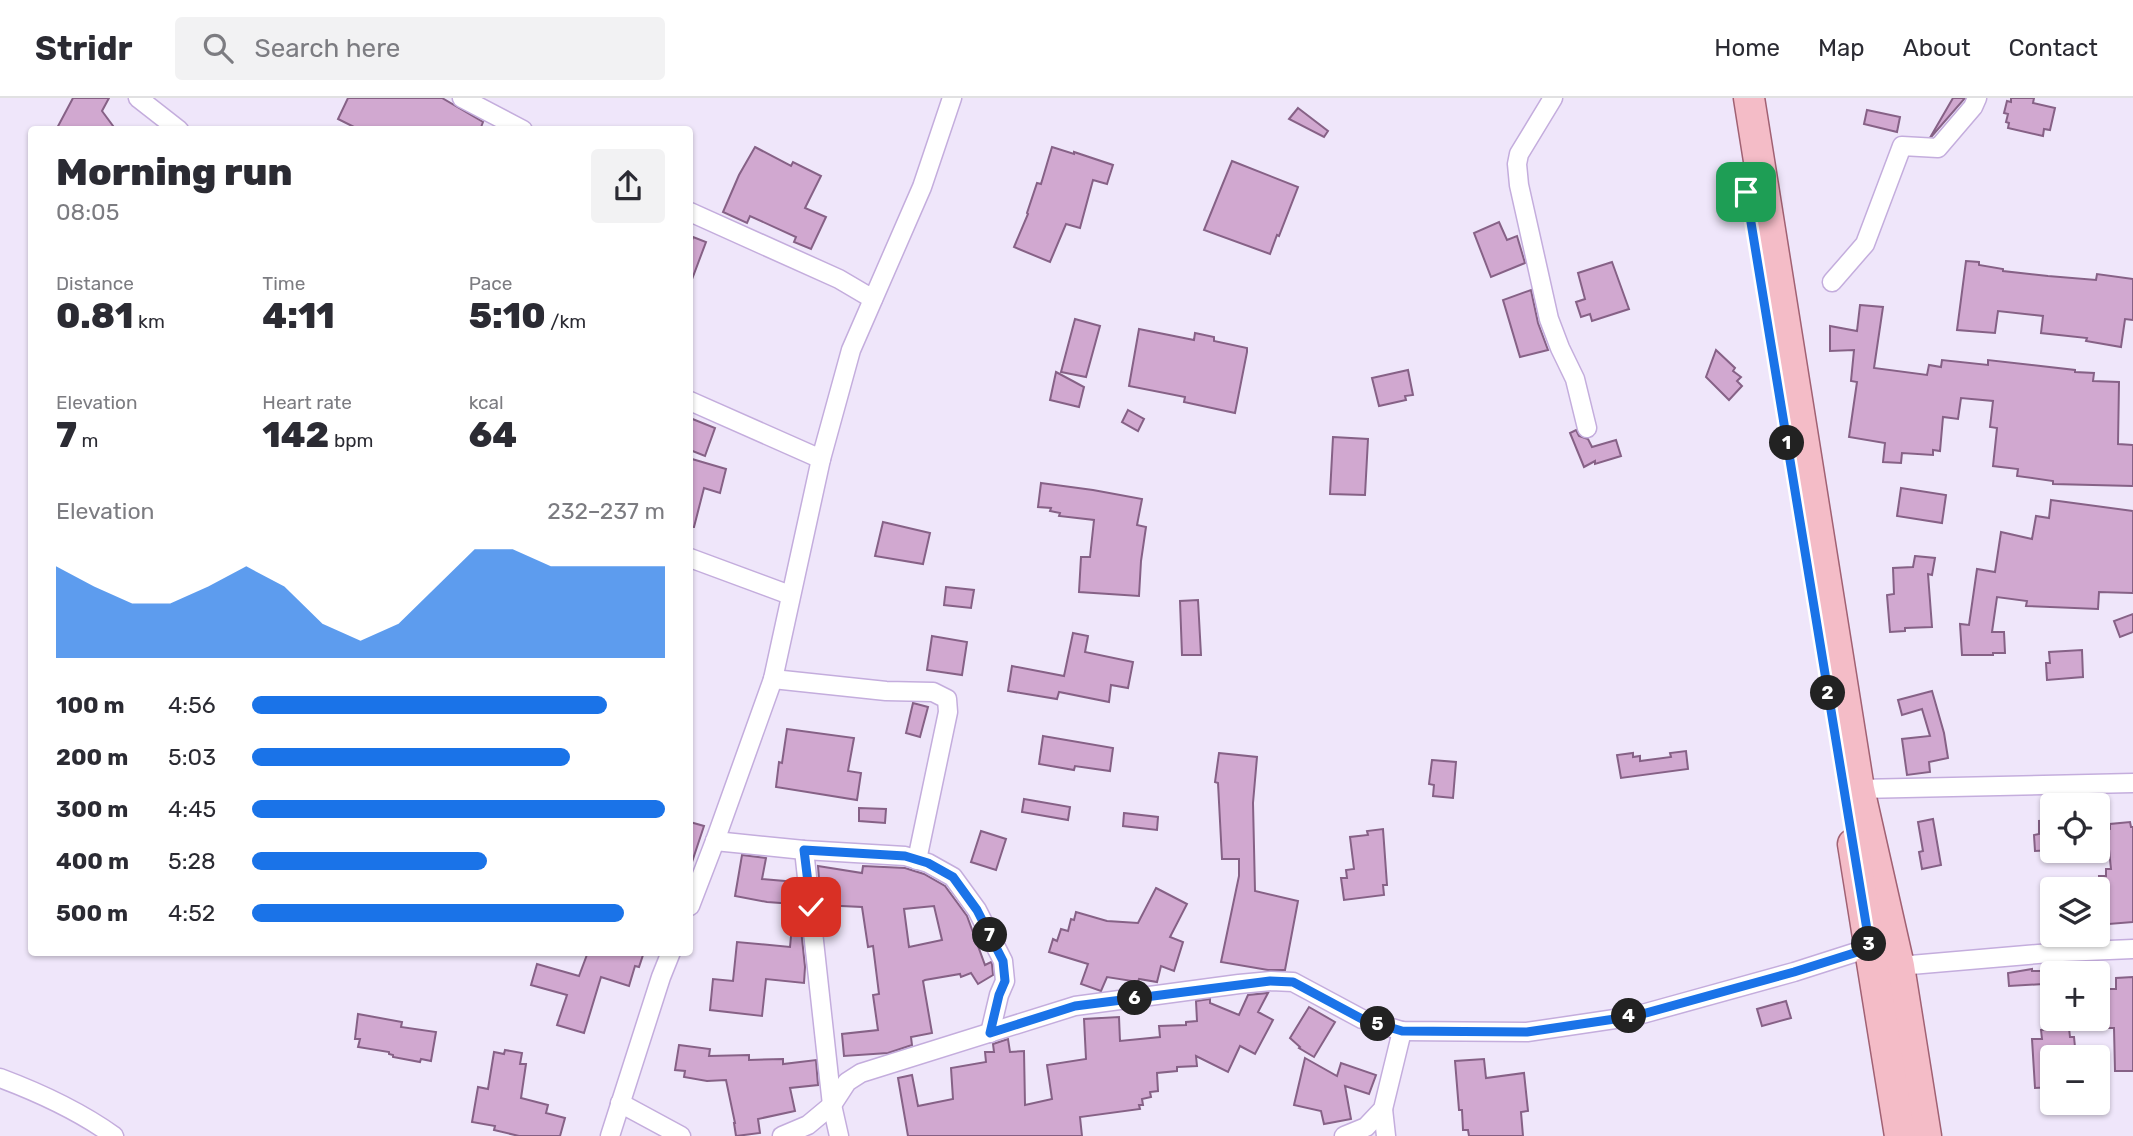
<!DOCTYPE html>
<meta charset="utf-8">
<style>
:root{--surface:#fff;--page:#f2f2f3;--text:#2b2b33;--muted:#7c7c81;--line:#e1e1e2;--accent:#1a73e8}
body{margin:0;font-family:Rubik,sans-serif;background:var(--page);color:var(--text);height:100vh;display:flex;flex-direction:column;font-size:26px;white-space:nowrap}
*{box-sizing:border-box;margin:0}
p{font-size:23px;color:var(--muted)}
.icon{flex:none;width:38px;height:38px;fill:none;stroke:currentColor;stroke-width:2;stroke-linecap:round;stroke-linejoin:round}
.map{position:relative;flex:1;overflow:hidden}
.panel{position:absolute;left:28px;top:28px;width:665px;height:830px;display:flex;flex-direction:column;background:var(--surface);border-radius:7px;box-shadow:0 2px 5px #0004}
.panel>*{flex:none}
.buttons{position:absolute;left:2040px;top:695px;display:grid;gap:14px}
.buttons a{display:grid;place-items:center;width:70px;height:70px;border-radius:7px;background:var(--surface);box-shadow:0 2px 5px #0004;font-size:35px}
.pin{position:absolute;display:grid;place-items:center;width:60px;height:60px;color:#fff;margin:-30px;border-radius:14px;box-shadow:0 4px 10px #0006}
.km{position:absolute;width:35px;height:35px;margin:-18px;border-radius:50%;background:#222;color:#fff;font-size:19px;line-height:35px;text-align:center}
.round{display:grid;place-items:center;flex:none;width:74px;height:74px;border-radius:7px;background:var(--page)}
.summary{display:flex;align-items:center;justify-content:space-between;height:119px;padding:0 28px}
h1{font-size:38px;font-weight:800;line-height:52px}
.figures{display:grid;grid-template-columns:repeat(3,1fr);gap:10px;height:119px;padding:7px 28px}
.figures div{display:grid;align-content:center}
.figures b{font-size:35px;font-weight:800}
.figures small{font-size:19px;font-weight:400}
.figures p{font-size:19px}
.chart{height:196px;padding:14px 28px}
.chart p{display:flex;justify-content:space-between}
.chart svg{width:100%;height:126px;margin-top:7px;fill:var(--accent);opacity:.7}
ul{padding:0 28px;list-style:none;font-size:23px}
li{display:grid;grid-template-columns:112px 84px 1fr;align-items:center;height:52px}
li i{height:18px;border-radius:9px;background:var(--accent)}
header{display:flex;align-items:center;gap:42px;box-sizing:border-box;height:98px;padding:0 35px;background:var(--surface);border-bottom:2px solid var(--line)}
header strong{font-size:33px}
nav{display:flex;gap:38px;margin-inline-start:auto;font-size:24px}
.search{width:490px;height:63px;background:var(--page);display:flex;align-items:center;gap:18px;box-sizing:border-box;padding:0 24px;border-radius:7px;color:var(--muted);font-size:26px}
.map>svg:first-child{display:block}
</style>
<header>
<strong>Stridr</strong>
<div class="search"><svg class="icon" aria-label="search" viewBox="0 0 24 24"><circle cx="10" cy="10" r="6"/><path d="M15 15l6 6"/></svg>Search here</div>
<nav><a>Home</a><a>Map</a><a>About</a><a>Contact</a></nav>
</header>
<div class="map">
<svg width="2133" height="1038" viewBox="0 0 2133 1038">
<rect width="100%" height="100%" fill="#efe6fa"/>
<g fill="#d1a8d0" stroke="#866186" stroke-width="2" fill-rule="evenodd">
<polygon points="73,0 109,0 102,13 116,32 56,32"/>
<polygon points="348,0 442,0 483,24 480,32 360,32 338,21"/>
<polygon points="1953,0 1965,0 1932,38 1931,38"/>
<polygon points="2011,0 2034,0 2033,5 2055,10 2050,32 2044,31 2043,38 2008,30 2009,25 2006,24 2008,16 2004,15 2007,3 2011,4"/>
<polygon points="1298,10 1328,33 1324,39 1289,21"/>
<polygon points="1867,12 1900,19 1897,34 1864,26"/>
<polygon points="755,49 791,68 793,64 821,78 805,110 826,119 811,151 794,144 796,139 750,118 747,125 723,114 739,77"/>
<polygon points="1052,49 1074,56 1074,54 1113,67 1107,86 1093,82 1080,130 1066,126 1050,164 1014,149 1028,116 1027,115 1037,85 1041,86"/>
<polygon points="1232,63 1298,89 1279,138 1277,137 1270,156 1204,132"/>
<polygon points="1499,124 1507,142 1517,138 1525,165 1491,179 1474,135"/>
<polygon points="693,139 706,144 691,184 690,149"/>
<polygon points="1966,163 1979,164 1979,167 2003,171 2003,173 2048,178 2096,182 2097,176 2133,181 2133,222 2125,221 2121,249 2086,243 2087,240 2041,235 2043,218 1998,213 1995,235 1957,232"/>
<polygon points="1612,164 1629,211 1592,223 1590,216 1581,219 1576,204 1585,201 1578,175"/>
<polygon points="1531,192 1538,225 1548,252 1520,259 1503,202"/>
<polygon points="1860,207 1883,209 1874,270 1927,277 1929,267 1941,269 1942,262 1988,267 1988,262 2075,272 2075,274 2094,275 2093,283 2119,284 2118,346 2133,347 2133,388 2053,386 2053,383 2017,378 2018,371 1993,368 1997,330 1990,329 1993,303 1961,300 1958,321 1943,319 1940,353 1933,352 1933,357 1902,355 1901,365 1883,364 1885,345 1849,339 1857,284 1851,283 1854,252 1830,253 1830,228 1857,233"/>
<polygon points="1075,221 1100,228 1086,279 1061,274"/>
<polygon points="1139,231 1194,242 1195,235 1214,239 1214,243 1247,250 1247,254 1235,315 1184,304 1185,299 1129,288"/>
<polygon points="1716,252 1735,270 1733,273 1741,279 1737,283 1742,288 1729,302 1706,279"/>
<polygon points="1408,272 1413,297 1405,298 1406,302 1379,308 1372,280"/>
<polygon points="1056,274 1084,289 1079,309 1050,302"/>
<polygon points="1128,312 1144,321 1138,333 1122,324"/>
<polygon points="690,320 715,330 705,358 690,352"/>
<polygon points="1576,332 1579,338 1588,341 1592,349 1616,342 1621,358 1595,366 1595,363 1584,369 1570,335"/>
<polygon points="1333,339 1368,341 1365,397 1330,396"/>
<polygon points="692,361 726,371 720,395 704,390 694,429 690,429 690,370"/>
<polygon points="1041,385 1093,392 1142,401 1137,427 1146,429 1141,463 1139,498 1079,494 1081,459 1090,459 1094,422 1059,418 1060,415 1050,413 1051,410 1038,409"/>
<polygon points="1901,390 1946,397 1942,425 1897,418"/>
<polygon points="2051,402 2133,413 2133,495 2099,494 2098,511 2026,508 2027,503 1997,499 1992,534 2004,534 2005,555 1993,555 1993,557 1962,557 1960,526 1969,527 1977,471 1995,474 2001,434 2032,441 2036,418 2049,420"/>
<polygon points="883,424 930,435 923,466 875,458"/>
<polygon points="1915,458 1935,460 1932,477 1928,476 1932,529 1905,530 1905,533 1890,534 1887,497 1894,496 1893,470 1913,469"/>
<polygon points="946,489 974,492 971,510 944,507"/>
<polygon points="1198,502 1201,557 1182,557 1180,503"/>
<polygon points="2133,516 2133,534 2120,539 2114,523"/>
<polygon points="1073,535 1088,538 1085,554 1133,564 1128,590 1111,587 1109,604 1059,594 1057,601 1008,593 1012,568 1064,578"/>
<polygon points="932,538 967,544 962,577 927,572"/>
<polygon points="2082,552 2083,579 2047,582 2046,565 2050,565 2049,554"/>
<polygon points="1932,593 1944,635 1948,660 1929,664 1930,674 1907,677 1902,641 1930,638 1922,611 1902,617 1898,602"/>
<polygon points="913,605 928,609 920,639 906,635"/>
<polygon points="787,631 854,640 848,673 861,675 857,702 776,689 779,664 782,665"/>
<polygon points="1043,638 1113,650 1110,673 1075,668 1074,672 1039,666"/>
<polygon points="1686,653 1688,671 1621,680 1617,657 1633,655 1633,659 1640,658 1640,663 1671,659 1670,655"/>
<polygon points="1219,655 1257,659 1253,705 1255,793 1298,803 1285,872 1268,872 1221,864 1239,778 1239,761 1222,761 1218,685 1215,684"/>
<polygon points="1432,662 1456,664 1453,700 1433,698 1434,687 1429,686"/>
<polygon points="1024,701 1070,709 1068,722 1022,714"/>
<polygon points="859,710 886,711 885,725 859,723"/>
<polygon points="1124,715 1158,719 1157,732 1123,728"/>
<polygon points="1933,721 1941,767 1922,771 1919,754 1923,753 1918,724"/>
<polygon points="2053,722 2053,752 2035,753 2034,737 2039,736 2039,723"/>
<polygon points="690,724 704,728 692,764 690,764"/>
<polygon points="2130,724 2131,729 2133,729 2133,824 2109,826 2106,796 2100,796 2099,778 2106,778 2106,771 2111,771 2107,732 2110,731 2110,726"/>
<polygon points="1383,731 1387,787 1383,787 1384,797 1344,802 1341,780 1347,780 1346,772 1354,771 1350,739 1368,737 1367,733"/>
<polygon points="981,733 1006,741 996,772 971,764"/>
<polygon points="742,757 766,760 762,781 796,784 805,869 804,885 766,881 762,918 710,912 713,881 733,883 737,844 790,849 794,806 767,804 735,798"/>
<path d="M818,768L862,775L863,768L905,770L924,776L945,788L967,818L985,867L991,864L992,866L993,877L978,886L971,875L961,879L960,876L925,882L923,883L932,935L911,939L912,947L888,955L844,958L842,936L878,932L873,897L879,896L873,848L868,849L862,809L821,807ZM934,808L942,842L909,849L904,811Z"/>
<polygon points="1156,790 1187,806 1170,839 1183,844 1174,873 1161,868 1157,884 1139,881 1138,884 1107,879 1101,893 1081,886 1088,866 1049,854 1053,841 1057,843 1061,831 1068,833 1071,821 1074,822 1076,814 1107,823 1138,825"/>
<polygon points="588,854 644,854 639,869 635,868 629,888 601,879 584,935 557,927 567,897 531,887 537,866 579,878"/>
<polygon points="2032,871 2032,873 2042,873 2043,886 2009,888 2008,875"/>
<polygon points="2133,879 2133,973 2115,973 2114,930 2102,930 2102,916 2098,916 2098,891 2116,891 2116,880"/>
<polygon points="1268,895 1258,914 1273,922 1255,956 1240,948 1228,974 1196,958 1197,968 1177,969 1177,973 1157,975 1158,993 1150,994 1151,999 1142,1001 1143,1007 1139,1007 1140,1011 1080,1019 1082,1038 908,1038 898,980 912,977 918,1008 953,1001 951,970 986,964 985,954 994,954 993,946 1008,941 1010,954 1024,953 1025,1007 1052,1001 1047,967 1086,961 1084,921 1119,919 1120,943 1160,939 1159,928 1186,927 1186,924 1197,923 1196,903 1210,901 1210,905 1239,917 1248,897"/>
<polygon points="1786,903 1791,920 1762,928 1757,911"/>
<polygon points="1309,909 1335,924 1314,959 1299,950 1300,949 1290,940"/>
<polygon points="358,916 402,924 401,929 436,934 431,963 421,961 420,964 393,959 393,957 389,956 389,954 358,949 360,941 355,941"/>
<polygon points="2069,930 2070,939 2074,939 2076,959 2053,959 2053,989 2035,990 2032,941 2042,941 2041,932"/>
<polygon points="679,947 710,951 709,958 749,957 749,962 783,961 783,966 816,962 818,987 790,990 795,1013 758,1021 760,1035 736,1038 734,1025 735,1025 726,982 707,983 684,979 685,973 675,972"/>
<polygon points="505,952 522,955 520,966 526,966 521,1000 548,1007 546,1015 565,1020 560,1038 519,1038 494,1032 495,1028 472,1024 478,989 488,991 494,954 504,956"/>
<polygon points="1305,960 1337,978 1341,965 1376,977 1369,996 1345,988 1351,1021 1324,1026 1321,1013 1294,1007"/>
<polygon points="1484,961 1486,980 1524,975 1528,1013 1521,1014 1523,1038 1469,1038 1468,1032 1463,1032 1462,1012 1459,1012 1455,963"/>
</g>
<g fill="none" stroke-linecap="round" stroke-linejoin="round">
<defs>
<g id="minor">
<polyline points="138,0 179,32"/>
<polyline points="462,0 523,32"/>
<polyline points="1553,0 1519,56 1517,66 1519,87 1549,221 1560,250 1575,281 1587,330"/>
<polyline points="690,114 839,181 873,201"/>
<polyline points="1832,184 1865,146 1902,48 1938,50 1973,9 1977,0"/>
<polyline points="690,303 821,361"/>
<polyline points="690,460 790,497"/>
<polyline points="773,581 886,593 933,594 947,601 948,614 917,762"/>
<polyline points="1859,691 2133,685"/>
<polyline points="715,743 804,752 905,758 928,765 953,779 977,812 1003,863 1005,883 999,897 990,935"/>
<polyline points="804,752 832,1007 839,1038"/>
<polyline points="690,808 715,743 773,581 821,361 851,252 922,89 952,0"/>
<polyline points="1899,868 2062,854 2133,851"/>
<path d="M0,980C40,995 79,1013 114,1038"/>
<polyline points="620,1005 681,1038"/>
<polyline points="1383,1011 1386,1038"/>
<polyline points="610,1038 661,879 671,854"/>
<polyline points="782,1038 808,1027 832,1007 847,984 861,975 1075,908 1239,886 1271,883 1293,884 1362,921 1402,933 1527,934 1635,918 1794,874 1869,850"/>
<polyline points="1344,1038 1366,1029 1383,1011 1402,933"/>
</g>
<g id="primary">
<polyline points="1749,0 1859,691 1899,868 1926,1038"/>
<polyline points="1853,746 1900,1038"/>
</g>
</defs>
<use href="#minor" stroke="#c4addd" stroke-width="21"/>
<use href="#primary" stroke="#a16173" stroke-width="33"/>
<use href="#minor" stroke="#fff" stroke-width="18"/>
<use href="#primary" stroke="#f4bcc7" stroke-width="30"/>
</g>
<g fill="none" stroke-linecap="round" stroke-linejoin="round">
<defs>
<polyline id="route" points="811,809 804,752 905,758 928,765 953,779 977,812 1003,863 1005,883 999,897 990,935 1075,908 1270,883 1293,884 1362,921 1402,933 1527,934 1635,918 1794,874 1870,850 1746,94"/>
</defs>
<use href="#route" stroke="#fff" stroke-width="14"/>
<use href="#route" stroke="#1a73e8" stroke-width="9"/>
</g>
</svg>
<div class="buttons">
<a><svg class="icon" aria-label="locate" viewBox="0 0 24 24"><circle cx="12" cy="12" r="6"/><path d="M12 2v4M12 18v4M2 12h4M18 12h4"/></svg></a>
<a><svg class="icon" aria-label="layers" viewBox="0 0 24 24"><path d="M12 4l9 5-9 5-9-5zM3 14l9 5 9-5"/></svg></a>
<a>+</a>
<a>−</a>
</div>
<div class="pin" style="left:1746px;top:94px;background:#1e9e55"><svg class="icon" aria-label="arrive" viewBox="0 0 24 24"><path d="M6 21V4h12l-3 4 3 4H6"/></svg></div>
<div class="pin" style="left:811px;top:809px;background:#d93025"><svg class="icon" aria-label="check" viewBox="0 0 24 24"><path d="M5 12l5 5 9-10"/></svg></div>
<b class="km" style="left:1787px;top:345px">1</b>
<b class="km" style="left:1828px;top:595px">2</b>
<b class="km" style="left:1869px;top:846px">3</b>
<b class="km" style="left:1629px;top:918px">4</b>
<b class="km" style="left:1378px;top:926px">5</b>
<b class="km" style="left:1135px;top:900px">6</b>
<b class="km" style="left:990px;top:837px">7</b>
<section class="panel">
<div class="summary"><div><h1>Morning run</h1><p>08:05</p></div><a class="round"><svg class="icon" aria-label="share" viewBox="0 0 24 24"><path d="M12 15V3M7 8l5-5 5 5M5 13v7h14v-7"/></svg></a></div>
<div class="figures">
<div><p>Distance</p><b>0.81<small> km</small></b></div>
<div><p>Time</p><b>4:11</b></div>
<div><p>Pace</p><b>5:10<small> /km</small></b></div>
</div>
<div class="figures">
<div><p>Elevation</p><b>7<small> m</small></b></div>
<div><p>Heart rate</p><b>142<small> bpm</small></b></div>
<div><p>kcal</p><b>64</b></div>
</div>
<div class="chart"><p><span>Elevation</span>232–237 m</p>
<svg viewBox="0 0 160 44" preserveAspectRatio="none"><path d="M0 44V12L10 19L20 25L30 25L40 19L50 12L60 19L70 32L80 38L90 32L100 19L110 6L120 6L130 12L140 12L150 12L160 12V44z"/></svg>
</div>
<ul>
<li><b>100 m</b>4:56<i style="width:86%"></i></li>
<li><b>200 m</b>5:03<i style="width:77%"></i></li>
<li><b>300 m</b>4:45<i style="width:100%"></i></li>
<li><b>400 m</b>5:28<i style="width:57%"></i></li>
<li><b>500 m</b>4:52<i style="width:90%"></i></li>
</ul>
</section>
</div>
